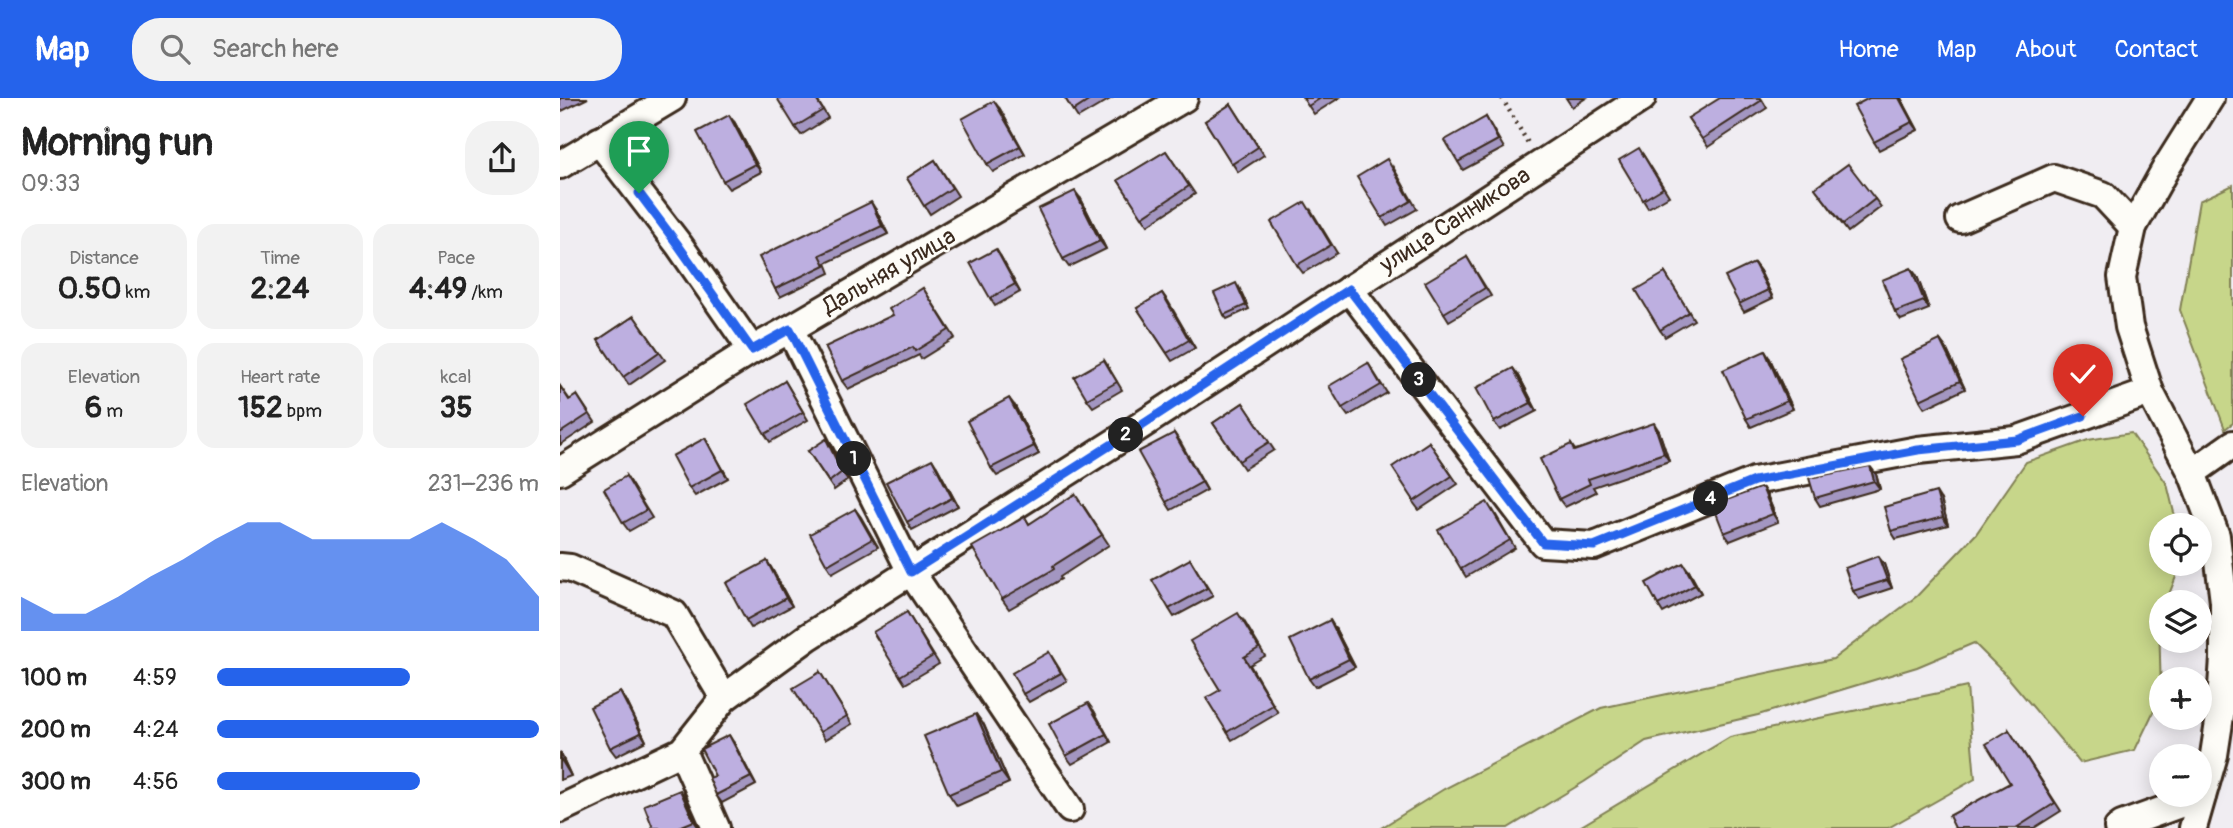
<!DOCTYPE html>
<meta charset="utf-8">
<style>
:root{--surface:#fff;--page:#f2f2f2;--text:#222;--muted:#767676;--accent:#2563eb}
body{margin:0;font-family:Pangolin,sans-serif;background:var(--page);color:var(--text);height:100vh;display:flex;flex-direction:column;font-size:26px;white-space:nowrap}
*{box-sizing:border-box;margin:0}
p{font-size:23px;color:var(--muted)}
.icon{flex:none;width:38px;height:38px;fill:none;stroke:currentColor;stroke-width:2;stroke-linecap:round;stroke-linejoin:round}
.map{position:relative;flex:1;overflow:hidden}
.panel{display:flex;flex-direction:column;background:var(--surface);width:560px}
.panel>*{flex:none}
.fabs{position:absolute;left:1589px;top:415px;display:grid;gap:14px}
.fabs a{display:grid;place-items:center;width:63px;height:63px;border-radius:50%;background:var(--surface);box-shadow:0 4px 18px #0003;font-size:35px}
.pin{position:absolute;display:grid;place-items:center;width:60px;height:60px;color:#fff;margin:-72px -30px;border-radius:50% 50% 50% 0;rotate:-45deg;box-shadow:0 0 7px #0007}
.pin .icon{rotate:45deg}
.km{position:absolute;width:35px;height:35px;margin:-18px;border-radius:50%;background:#222;color:#fff;font-size:19px;line-height:35px;text-align:center}
.round{display:grid;place-items:center;flex:none;width:74px;height:74px;border-radius:28px;background:var(--page)}
.summary{display:flex;align-items:center;justify-content:space-between;height:119px;padding:0 21px}
h1{font-size:38px;font-weight:800;line-height:52px}
.figures{display:grid;grid-template-columns:repeat(3,1fr);gap:10px;height:119px;padding:7px 21px}
.figures div{display:grid;align-content:center;border-radius:18px;background:var(--page);text-align:center}
.figures b{font-size:30px;font-weight:800}
.figures small{font-size:19px;font-weight:400}
.figures p{font-size:19px}
.chart{height:196px;padding:14px 21px}
.chart p{display:flex;justify-content:space-between}
.chart svg{width:100%;height:126px;margin-top:7px;fill:var(--accent);opacity:.7}
ul{padding:0 21px;list-style:none;font-size:23px}
li{display:grid;grid-template-columns:112px 84px 1fr;align-items:center;height:52px}
li i{height:18px;border-radius:9px;background:var(--accent)}
header{display:flex;align-items:center;gap:42px;box-sizing:border-box;height:98px;padding:0 35px;background:var(--accent);color:#fff}
header strong{font-size:33px}
nav{display:flex;gap:38px;margin-inline-start:auto;font-size:24px}
.search{width:490px;height:63px;background:var(--page);display:flex;align-items:center;gap:18px;box-sizing:border-box;padding:0 24px;border-radius:28px;color:var(--muted);font-size:26px}
main{display:flex;flex:1;min-height:0}
.map>svg:first-child{display:block}
</style>
<header>
<strong>Map</strong>
<div class="search"><svg class="icon" aria-label="search" viewBox="0 0 24 24"><circle cx="10" cy="10" r="6"/><path d="M15 15l6 6"/></svg>Search here</div>
<nav><a>Home</a><a>Map</a><a>About</a><a>Contact</a></nav>
</header>
<main>
<section class="panel">
<div class="summary"><div><h1>Morning run</h1><p>09:33</p></div><a class="round"><svg class="icon" aria-label="share" viewBox="0 0 24 24"><path d="M12 15V3M7 8l5-5 5 5M5 13v7h14v-7"/></svg></a></div>
<div class="figures">
<div><p>Distance</p><b>0.50<small> km</small></b></div>
<div><p>Time</p><b>2:24</b></div>
<div><p>Pace</p><b>4:49<small> /km</small></b></div>
</div>
<div class="figures">
<div><p>Elevation</p><b>6<small> m</small></b></div>
<div><p>Heart rate</p><b>152<small> bpm</small></b></div>
<div><p>kcal</p><b>35</b></div>
</div>
<div class="chart"><p><span>Elevation</span>231–236 m</p>
<svg viewBox="0 0 160 44" preserveAspectRatio="none"><path d="M0 44V32L10 38L20 38L30 32L40 25L50 19L60 12L70 6L80 6L90 12L100 12L110 12L120 12L130 6L140 12L150 19L160 32V44z"/></svg>
</div>
<ul>
<li><b>100 m</b>4:59<i style="width:60%"></i></li>
<li><b>200 m</b>4:24<i style="width:100%"></i></li>
<li><b>300 m</b>4:56<i style="width:63%"></i></li>
</ul>
</section>
<div class="map">
<svg width="1673" height="730" viewBox="0 0 1673 730">
<rect width="100%" height="100%" fill="#f0edf2"/>
<filter id="ink" filterUnits="userSpaceOnUse"><feTurbulence type="fractalNoise" baseFrequency=".0143" numOctaves="2"/><feDisplacementMap in="SourceGraphic" scale="14" xChannelSelector="R" yChannelSelector="G"/><feConvolveMatrix kernelMatrix="1 2 1 2 8 2 1 2 1" color-interpolation-filters="sRGB"/></filter>
<g filter="url(#ink)">
<g fill="#c7d68a" stroke="#818054" stroke-width="2">
<polygon points="1673,87 1673,325 1665,331 1620,212 1639,103"/>
<polygon points="1571,335 1607,386 1617,427 1601,427 1601,466 1621,466 1606,504 1601,504 1599,520 1601,598 1575,652 1520,665 1446,577 1414,545 1357,569 1198,617 1086,643 1024,684 948,730 821,730 884,691 1041,610 1273,561 1357,498 1416,436 1466,364 1528,342"/>
<polygon points="1407,589 1415,681 1328,730 1018,730 1170,639"/>
</g>
<g fill="none" stroke-linecap="round" stroke-linejoin="round">
<defs>
<g id="minor">
<polyline points="39,43 119,147 192,252"/>
<polyline points="0,67 112,0"/>
<polyline points="1400,121 1494,80 1543,97 1573,129"/>
<polyline points="789,191 983,445 1034,448 1194,383 1358,352 1456,342 1590,294"/>
<polyline points="230,231 351,474 510,711"/>
<polyline points="0,373 192,252 230,231 624,0"/>
<polyline points="1632,375 1673,346"/>
<polyline points="0,469 10,470 114,516 164,600 248,539 568,336 1082,0"/>
<polyline points="122,653 156,730"/>
<polyline points="0,711 122,653 164,600"/>
<polyline points="1558,730 1562,727 1642,698"/>
<polyline points="1633,730 1654,657 1660,618 1664,560 1664,504 1656,438 1632,375 1590,294 1569,229 1562,179 1573,129 1606,70 1650,0"/>
</g>
</defs>
<use href="#minor" stroke="#3b2a1e" stroke-width="32"/>
<polyline stroke="#3b2a1e" stroke-width="4.5" stroke-dasharray="2 5" stroke-linecap="butt" points="942,0 968,45"/>
<use href="#minor" stroke="#fdfcf7" stroke-width="26"/>
</g>
<g fill="#a396c1" stroke="#3b2a1e" stroke-width="2">
<polygon points="0,0 28,0 0,14"/>
<polygon points="256,0 268,20 241,37 235,29"/>
<polygon points="505,0 552,0 518,20"/>
<polygon points="743,0 779,0 754,16"/>
<polygon points="1006,0 1026,0 1012,9"/>
<polygon points="1201,0 1207,10 1148,49 1128,20"/>
<polygon points="1309,0 1341,0 1358,32 1319,52 1314,44"/>
<polygon points="671,6 704,57 678,74 645,23"/>
<polygon points="440,11 465,56 433,74 427,66"/>
<polygon points="926,19 944,50 903,72 898,64"/>
<polygon points="175,25 201,74 169,91 163,83"/>
<polygon points="606,53 635,96 588,127 558,82"/>
<polygon points="1084,58 1109,98 1088,110 1083,102"/>
<polygon points="375,62 398,98 370,116 347,80"/>
<polygon points="833,69 857,111 827,128 822,120"/>
<polygon points="1255,90 1315,101 1321,109 1288,134"/>
<polygon points="521,101 546,151 509,169 503,161"/>
<polygon points="316,112 328,136 266,165 270,175 220,199 215,191"/>
<polygon points="751,112 777,155 743,175 737,167"/>
<polygon points="441,159 460,194 435,208 430,200"/>
<polygon points="907,159 931,198 889,223 884,215"/>
<polygon points="1194,165 1200,173 1213,200 1184,214 1179,206"/>
<polygon points="1105,175 1134,222 1105,239 1100,232"/>
<polygon points="1357,178 1369,211 1341,222 1335,214"/>
<polygon points="679,189 689,211 667,221 664,217"/>
<polygon points="363,190 395,240 361,261 359,257 288,291 282,283 333,217"/>
<polygon points="602,195 635,250 612,263 577,210"/>
<polygon points="74,218 105,262 69,287 38,242"/>
<polygon points="1380,242 1386,250 1405,291 1365,310 1360,302"/>
<polygon points="1210,261 1233,311 1191,329 1186,321"/>
<polygon points="544,262 562,292 533,309 527,301"/>
<polygon points="808,265 827,295 788,318 782,310"/>
<polygon points="959,278 977,313 940,332 934,324"/>
<polygon points="225,283 248,322 210,344 205,336"/>
<polygon points="0,288 10,302 17,297 35,324 0,347"/>
<polygon points="683,305 714,352 684,371 653,325"/>
<polygon points="455,308 479,356 437,378 431,370"/>
<polygon points="1099,333 1109,363 1033,389 1036,394 1005,409 999,401 1011,346 1015,352"/>
<polygon points="614,335 647,392 611,412 606,404"/>
<polygon points="869,344 898,386 859,412 853,404"/>
<polygon points="150,348 168,380 135,398 129,390"/>
<polygon points="271,349 288,382 274,392 248,353"/>
<polygon points="377,369 398,408 352,432 347,424"/>
<polygon points="1316,376 1320,391 1260,408 1255,400"/>
<polygon points="66,378 92,420 69,433 63,425"/>
<polygon points="1202,389 1207,397 1218,424 1170,443 1164,435"/>
<polygon points="1381,402 1388,427 1336,441 1331,433"/>
<polygon points="523,407 549,447 500,479 501,481 449,511 442,501 465,419 469,426"/>
<polygon points="295,411 318,449 272,475 267,467"/>
<polygon points="933,412 955,450 906,479 901,471"/>
<polygon points="630,461 653,498 614,519 609,511"/>
<polygon points="207,463 212,471 232,508 191,530 186,522"/>
<polygon points="1324,466 1332,490 1299,501 1293,493"/>
<polygon points="1129,473 1141,495 1103,515 1098,507"/>
<polygon points="347,514 379,566 345,586 340,578"/>
<polygon points="684,523 705,558 690,567 718,615 672,642 667,634"/>
<polygon points="775,530 795,569 755,589 749,581"/>
<polygon points="489,554 507,583 469,604 463,596"/>
<polygon points="260,574 292,626 265,642 260,634"/>
<polygon points="66,602 86,643 56,658 50,650"/>
<polygon points="534,613 551,644 512,666 506,658"/>
<polygon points="424,627 449,685 397,708 389,696"/>
<polygon points="1449,632 1501,713 1474,730 1395,730 1450,685"/>
<polygon points="174,645 196,687 162,705 156,697"/>
<polygon points="0,654 11,678 0,682"/>
<polygon points="126,700 139,730 93,730"/>
</g>
<g fill="#847a9d" stroke="#3b2a1e" stroke-width="2">
<polygon points="1339,0 1341,0 1358,32 1352,24"/>
<polygon points="434,3 440,11 465,56 460,48"/>
<polygon points="169,17 175,25 201,74 195,66"/>
<polygon points="515,93 521,101 546,151 540,143"/>
<polygon points="311,104 316,112 328,136 322,128"/>
<polygon points="436,151 441,159 460,194 455,186"/>
<polygon points="1194,165 1200,173 1213,200 1208,192"/>
<polygon points="1351,170 1357,178 1369,211 1364,203"/>
<polygon points="602,195 608,203 635,250 629,242"/>
<polygon points="1380,242 1386,250 1405,291 1400,283"/>
<polygon points="1205,253 1210,261 1233,311 1227,303"/>
<polygon points="953,270 959,278 977,313 971,305"/>
<polygon points="449,300 455,308 479,356 474,348"/>
<polygon points="1094,325 1099,333 1109,363 1104,355"/>
<polygon points="614,335 620,343 647,392 642,384"/>
<polygon points="145,340 150,348 168,380 162,372"/>
<polygon points="266,341 271,349 288,382 282,374"/>
<polygon points="372,361 377,369 398,408 392,400"/>
<polygon points="1310,368 1316,376 1320,391 1314,383"/>
<polygon points="1202,389 1207,397 1218,424 1213,416"/>
<polygon points="1376,394 1381,402 1388,427 1383,419"/>
<polygon points="295,411 301,419 318,449 312,441"/>
<polygon points="1318,458 1324,466 1332,490 1327,482"/>
<polygon points="207,463 212,471 232,508 226,500"/>
<polygon points="1123,465 1129,473 1141,495 1135,487"/>
<polygon points="770,522 775,530 795,569 789,561"/>
<polygon points="60,594 66,602 86,643 81,635"/>
<polygon points="528,605 534,613 551,644 546,636"/>
<polygon points="416,616 424,627 449,685 441,674"/>
<polygon points="169,637 174,645 196,687 191,679"/>
<polygon points="0,654 11,678 0,660"/>
<polygon points="120,692 126,700 139,730 134,723"/>
</g>
<g fill="#bdafe0" stroke="#3b2a1e" stroke-width="2">
<polygon points="217,0 255,0 263,12 235,29"/>
<polygon points="505,0 533,0 513,13"/>
<polygon points="743,0 761,0 748,8"/>
<polygon points="1160,0 1200,0 1202,2 1142,41 1128,20"/>
<polygon points="1309,0 1339,0 1352,24 1314,44 1294,8"/>
<polygon points="434,3 460,48 427,66 402,21"/>
<polygon points="671,6 698,49 672,66 645,23"/>
<polygon points="169,17 195,66 163,83 137,34"/>
<polygon points="926,19 938,42 898,64 885,42"/>
<polygon points="1079,50 1103,90 1083,102 1059,62"/>
<polygon points="606,53 629,88 582,119 558,82"/>
<polygon points="827,61 851,103 822,120 797,79"/>
<polygon points="375,62 392,90 364,108 347,80"/>
<polygon points="1288,66 1315,101 1283,126 1255,90"/>
<polygon points="515,93 540,143 503,161 478,111"/>
<polygon points="311,104 322,128 260,157 265,167 215,191 199,159"/>
<polygon points="745,104 771,147 737,167 711,124"/>
<polygon points="436,151 455,186 430,200 410,165"/>
<polygon points="907,159 925,190 884,215 865,184"/>
<polygon points="1194,165 1208,192 1179,206 1165,179"/>
<polygon points="1351,170 1364,203 1335,214 1322,182"/>
<polygon points="1105,175 1129,214 1100,232 1076,192"/>
<polygon points="676,185 686,207 664,217 654,195"/>
<polygon points="363,190 389,232 355,253 353,249 282,283 265,249 333,217 329,211"/>
<polygon points="602,195 629,242 607,255 577,210"/>
<polygon points="74,218 99,254 63,279 38,242"/>
<polygon points="1380,242 1400,283 1360,302 1340,261"/>
<polygon points="1205,253 1227,303 1186,321 1163,272"/>
<polygon points="544,262 557,284 527,301 514,279"/>
<polygon points="808,265 821,287 782,310 769,288"/>
<polygon points="953,270 971,305 934,324 916,290"/>
<polygon points="225,283 243,314 205,336 187,306"/>
<polygon points="0,288 9,302 17,297 29,316 0,335"/>
<polygon points="449,300 474,348 431,370 407,323"/>
<polygon points="683,305 709,344 679,363 653,325"/>
<polygon points="1094,325 1104,355 1028,381 1030,386 999,401 980,361 1011,346 1014,353"/>
<polygon points="614,335 642,384 606,404 578,354"/>
<polygon points="145,340 162,372 129,390 112,358"/>
<polygon points="266,341 282,374 269,384 248,353"/>
<polygon points="869,344 892,378 853,404 853,401 832,369"/>
<polygon points="372,361 392,400 347,424 326,384"/>
<polygon points="1310,368 1314,383 1255,400 1249,380"/>
<polygon points="66,378 86,412 63,425 44,391"/>
<polygon points="1202,389 1213,416 1164,435 1153,407"/>
<polygon points="1376,394 1383,419 1331,433 1324,409"/>
<polygon points="515,396 542,437 493,468 494,471 442,501 412,449 465,419 469,426"/>
<polygon points="927,404 950,442 901,471 878,432"/>
<polygon points="295,411 312,441 267,467 250,436"/>
<polygon points="1318,458 1327,482 1293,493 1285,470"/>
<polygon points="630,461 647,490 609,511 592,482"/>
<polygon points="207,463 226,500 186,522 166,485"/>
<polygon points="1123,465 1135,487 1098,507 1086,485"/>
<polygon points="347,514 373,558 340,578 313,534"/>
<polygon points="678,515 699,550 684,559 713,607 667,634 646,600 660,592 630,543"/>
<polygon points="770,522 789,561 749,581 730,542"/>
<polygon points="489,554 501,575 463,596 452,575"/>
<polygon points="260,574 287,618 260,634 233,590"/>
<polygon points="60,594 81,635 50,650 30,609"/>
<polygon points="528,605 546,636 506,658 489,626"/>
<polygon points="416,616 441,674 389,696 364,638"/>
<polygon points="1449,632 1495,705 1456,730 1395,730 1389,718 1450,685 1426,646"/>
<polygon points="169,637 191,679 156,697 149,680 155,678 141,651"/>
<polygon points="120,692 134,723 117,730 93,730 84,707"/>
</g>
</g>
<g fill="none" stroke-linecap="round" stroke-linejoin="round" filter="url(#ink)">
<defs>
<polyline id="route" points="79,95 118,147 192,252 230,231 351,474 568,336 789,191 983,445 1034,448 1194,383 1358,352 1457,342 1523,318"/>
</defs>
<use href="#route" stroke="#fff" stroke-width="14"/>
<use href="#route" stroke="#2563eb" stroke-width="9"/>
</g>
<g text-anchor="middle" dominant-baseline="central" stroke-width="5" stroke-linejoin="round" paint-order="stroke">
<g font-size="24" fill="#3b2a1e" stroke="#fdfcf7">
<text transform="translate(895 122) rotate(-33)">улица Санникова</text>
<text transform="translate(329 173) rotate(-30)">Дальняя улица</text>
</g>
</g>
</svg>
<div class="fabs">
<a><svg class="icon" aria-label="locate" viewBox="0 0 24 24"><circle cx="12" cy="12" r="6"/><path d="M12 2v4M12 18v4M2 12h4M18 12h4"/></svg></a>
<a><svg class="icon" aria-label="layers" viewBox="0 0 24 24"><path d="M12 4l9 5-9 5-9-5zM3 14l9 5 9-5"/></svg></a>
<a>+</a>
<a>−</a>
</div>
<div class="pin" style="left:79px;top:95px;background:#1e9e55"><svg class="icon" aria-label="arrive" viewBox="0 0 24 24"><path d="M6 21V4h12l-3 4 3 4H6"/></svg></div>
<div class="pin" style="left:1523px;top:318px;background:#d93025"><svg class="icon" aria-label="check" viewBox="0 0 24 24"><path d="M5 12l5 5 9-10"/></svg></div>
<b class="km" style="left:294px;top:361px">1</b>
<b class="km" style="left:566px;top:337px">2</b>
<b class="km" style="left:859px;top:282px">3</b>
<b class="km" style="left:1151px;top:401px">4</b>
</div>
</main>
